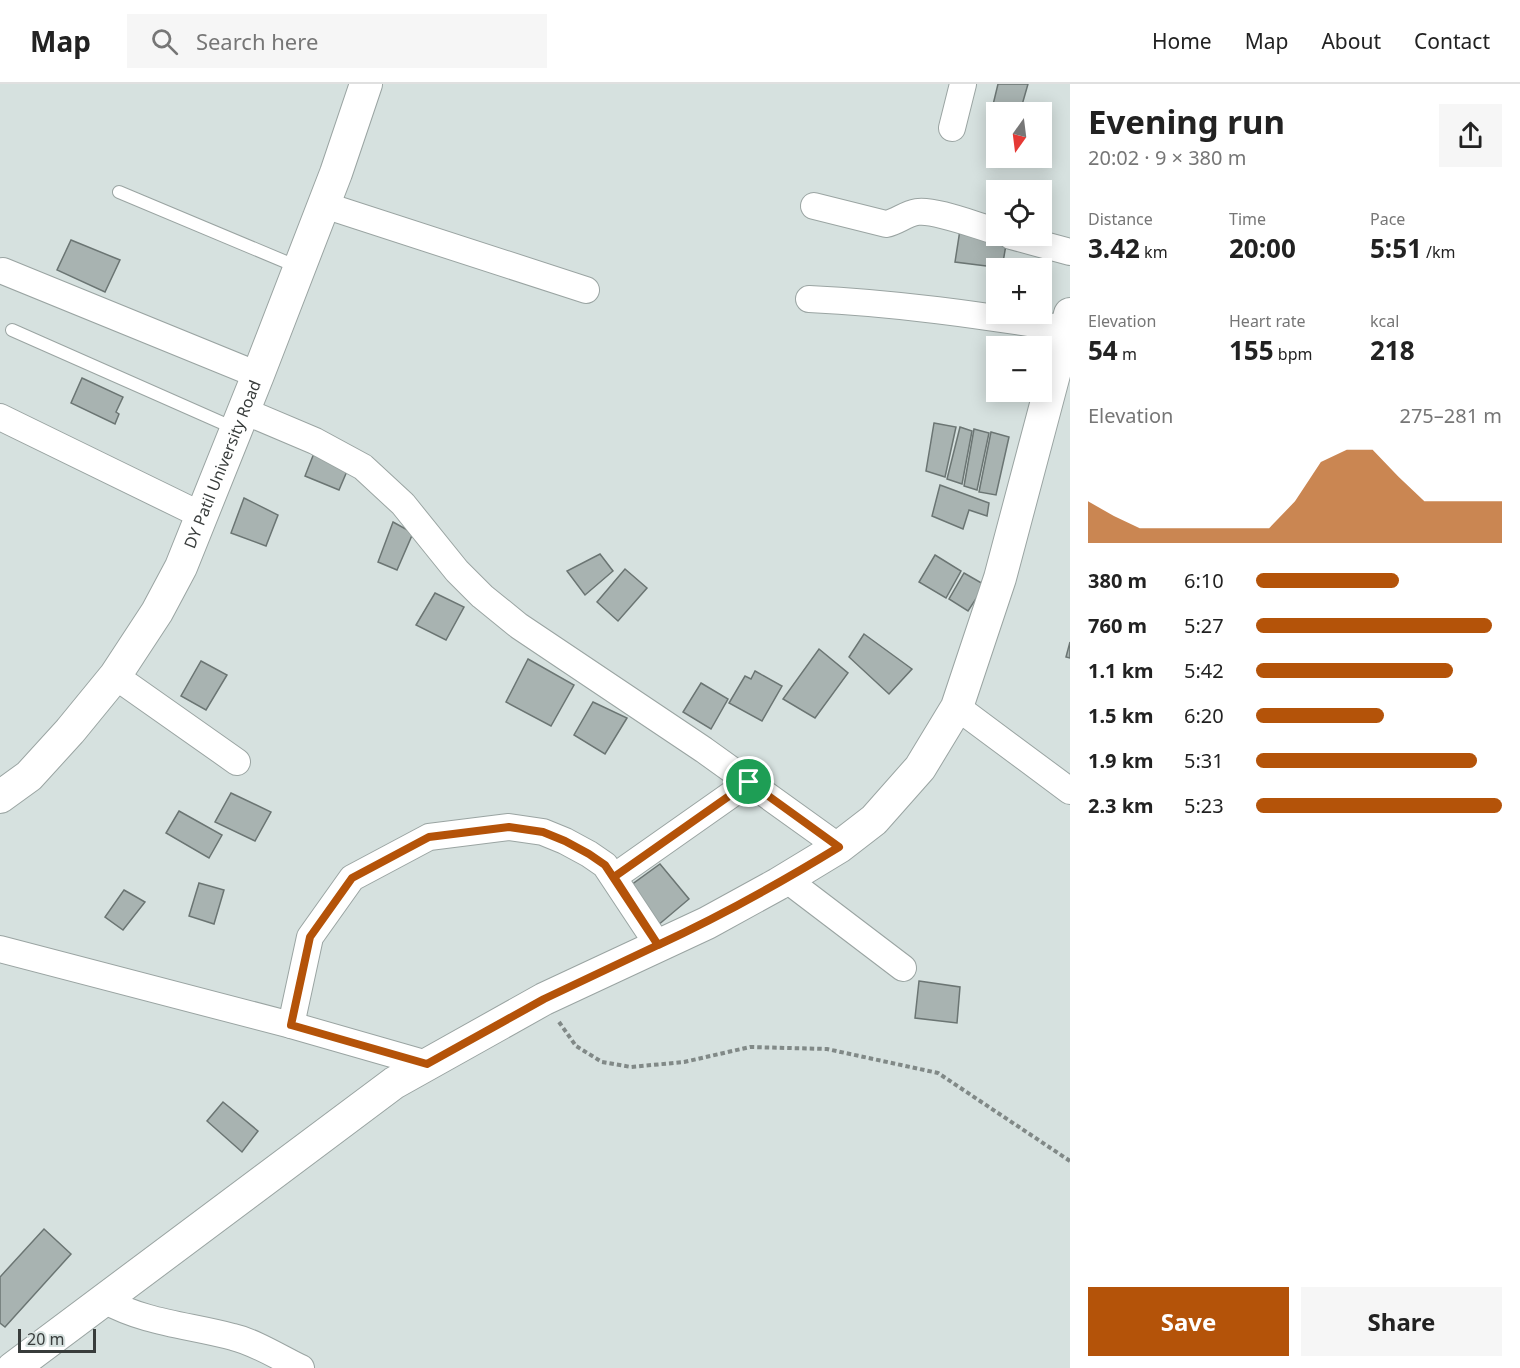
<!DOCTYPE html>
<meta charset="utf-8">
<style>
:root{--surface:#fff;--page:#f6f6f6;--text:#222;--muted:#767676;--line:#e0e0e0;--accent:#b45309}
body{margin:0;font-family:"Noto Sans",sans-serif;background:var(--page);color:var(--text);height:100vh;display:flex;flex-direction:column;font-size:22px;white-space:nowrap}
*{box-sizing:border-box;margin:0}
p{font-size:20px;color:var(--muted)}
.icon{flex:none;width:33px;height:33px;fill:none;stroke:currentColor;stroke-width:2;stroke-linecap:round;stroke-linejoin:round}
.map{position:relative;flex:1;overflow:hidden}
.panel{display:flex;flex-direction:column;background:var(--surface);width:450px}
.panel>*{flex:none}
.needle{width:39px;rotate:194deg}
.fabs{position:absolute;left:986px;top:18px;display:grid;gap:12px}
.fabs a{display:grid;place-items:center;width:66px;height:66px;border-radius:0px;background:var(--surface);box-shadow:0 3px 15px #0003;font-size:30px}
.scale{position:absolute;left:18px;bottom:15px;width:78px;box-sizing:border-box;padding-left:6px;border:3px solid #383c3b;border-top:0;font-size:16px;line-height:21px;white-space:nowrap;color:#383c3b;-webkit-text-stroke:4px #d6e1df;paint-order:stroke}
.pin{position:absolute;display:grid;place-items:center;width:51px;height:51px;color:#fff;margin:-26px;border:3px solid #fff;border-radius:50%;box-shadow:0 2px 6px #0007}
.round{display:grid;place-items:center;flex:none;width:63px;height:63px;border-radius:0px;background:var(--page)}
.headline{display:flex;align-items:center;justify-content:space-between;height:102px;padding:0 18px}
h1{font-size:33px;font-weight:700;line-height:45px}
.metrics{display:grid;grid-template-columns:repeat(3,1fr);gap:9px;height:102px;padding:6px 18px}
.metrics div{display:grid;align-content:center}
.metrics b{font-size:26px;font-weight:700}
.metrics small{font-size:16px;font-weight:400}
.metrics p{font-size:16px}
.chart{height:168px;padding:12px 18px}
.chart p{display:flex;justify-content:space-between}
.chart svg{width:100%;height:108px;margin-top:6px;fill:var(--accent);opacity:.7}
.action{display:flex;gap:12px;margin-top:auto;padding:12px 18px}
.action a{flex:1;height:69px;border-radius:0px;background:var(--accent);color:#fff;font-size:24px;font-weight:700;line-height:69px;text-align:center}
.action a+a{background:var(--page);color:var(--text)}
ul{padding:0 18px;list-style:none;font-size:20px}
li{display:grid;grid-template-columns:96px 72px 1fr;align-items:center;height:45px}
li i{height:15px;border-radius:8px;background:var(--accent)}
header{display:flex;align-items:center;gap:36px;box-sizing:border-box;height:84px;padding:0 30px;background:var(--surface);border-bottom:2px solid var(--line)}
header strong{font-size:28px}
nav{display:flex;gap:33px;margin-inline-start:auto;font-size:21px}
.search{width:420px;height:54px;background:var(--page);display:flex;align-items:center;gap:15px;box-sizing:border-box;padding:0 21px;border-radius:0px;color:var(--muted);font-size:22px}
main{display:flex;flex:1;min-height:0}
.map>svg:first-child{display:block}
</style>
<header>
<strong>Map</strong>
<div class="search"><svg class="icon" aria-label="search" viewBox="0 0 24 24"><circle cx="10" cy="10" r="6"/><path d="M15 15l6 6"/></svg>Search here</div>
<nav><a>Home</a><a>Map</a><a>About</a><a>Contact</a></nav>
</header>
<main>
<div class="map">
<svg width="1070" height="1284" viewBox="0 0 1070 1284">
<rect width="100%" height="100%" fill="#d6e1df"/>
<g fill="#a8b3b1" stroke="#6b7573" stroke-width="1.5">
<polygon points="998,0 1028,0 1020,28 991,29"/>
<polygon points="960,146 1007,155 1002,184 955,178"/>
<polygon points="71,156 120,176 105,208 57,186"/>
<polygon points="82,294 123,313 116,328 119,330 115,340 71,319"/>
<polygon points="934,339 956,343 945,393 926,387"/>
<polygon points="960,343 972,347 962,400 947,395"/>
<polygon points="974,345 989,349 977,406 964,402"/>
<polygon points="991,348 1009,353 996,411 979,408"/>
<polygon points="318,359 353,373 339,406 305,392"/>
<polygon points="940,401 989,419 987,432 969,426 963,445 932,432"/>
<polygon points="244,414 278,431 266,462 231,449"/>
<polygon points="393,438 413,449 397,486 378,478"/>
<polygon points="600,470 613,487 585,511 567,487"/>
<polygon points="935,471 961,487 946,514 919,498"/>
<polygon points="625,485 647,504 618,537 597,518"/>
<polygon points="964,489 985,501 968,527 949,515"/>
<polygon points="435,509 464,523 446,556 416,541"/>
<polygon points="864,550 912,585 889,610 849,573"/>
<polygon points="1070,558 1070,574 1066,573"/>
<polygon points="819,565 848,589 815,634 783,615"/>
<polygon points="528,575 574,601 551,642 506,618"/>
<polygon points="201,577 227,591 206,626 181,612"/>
<polygon points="755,587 782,602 762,637 729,619 745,592 751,595"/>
<polygon points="701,599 728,615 711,645 683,628"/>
<polygon points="593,618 627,634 605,670 574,651"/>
<polygon points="231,709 271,728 255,757 215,738"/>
<polygon points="179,727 222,751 209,774 166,749"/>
<polygon points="660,780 689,815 657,842 627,804"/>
<polygon points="199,799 224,806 214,840 189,832"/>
<polygon points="124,806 145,818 123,846 105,833"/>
<polygon points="919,897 960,903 957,939 915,934"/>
<polygon points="223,1018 258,1047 242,1068 207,1037"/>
<polygon points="44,1145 71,1170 5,1243 0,1239 0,1193"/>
</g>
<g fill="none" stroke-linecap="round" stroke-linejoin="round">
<defs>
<g id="service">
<polyline points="119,108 298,183"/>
<polyline points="12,246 236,345"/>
</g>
<g id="minor">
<polyline points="952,44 963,0"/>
<polyline points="324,121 586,206"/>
<path d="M814,122L886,140C897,138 905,130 917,128C934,125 977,142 996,147"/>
<polyline points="1011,152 1070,168"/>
<polyline points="3,187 258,291"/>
<path d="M809,215C896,219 980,231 1066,245"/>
<polyline points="244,327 315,357 363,383 403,420 457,487 482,512 519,542 704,666 839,763"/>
<polyline points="0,333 203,432"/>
<polyline points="115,592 237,678"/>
<polyline points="957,623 1070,707"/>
<polyline points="614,793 749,698"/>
<polyline points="786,795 903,884"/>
<polyline points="0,865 291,941 427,980"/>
<polyline points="291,941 310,853 352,794 429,753 509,743 543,748 565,757 589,770 605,781 658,861"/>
<path d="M104,1216C145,1239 188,1241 233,1253C255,1258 280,1274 301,1284"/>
</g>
<g id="tertiary">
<path id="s1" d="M0,713L29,692L70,647L115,592L157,528L181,483L258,291L336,89L366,0"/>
<polyline points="13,1284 394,999 544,915 707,839 778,800 839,763 874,736 920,684 957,623 1000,494 1070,230"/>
</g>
</defs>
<use href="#service" stroke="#9aa4a2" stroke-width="14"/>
<use href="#minor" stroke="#9aa4a2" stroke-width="28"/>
<use href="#tertiary" stroke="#9aa4a2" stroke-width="34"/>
<polyline stroke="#818987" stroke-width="4" stroke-dasharray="4.5 3" stroke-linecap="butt" points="559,938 576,962 602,978 631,983 684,978 750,963 827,965 938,989 1070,1077"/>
<use href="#service" stroke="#fff" stroke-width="12"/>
<use href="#minor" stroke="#fff" stroke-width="26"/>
<use href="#tertiary" stroke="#fff" stroke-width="32"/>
</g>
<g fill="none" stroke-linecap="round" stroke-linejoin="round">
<defs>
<path id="route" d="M749,698L614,793L658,861L544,915L427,980L291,941L310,853L352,794L429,753L509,743L543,748L565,757L589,770L605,781L658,861C721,832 780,799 839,763L749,698"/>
</defs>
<use href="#route" stroke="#fff" stroke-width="12"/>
<use href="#route" stroke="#b45309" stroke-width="8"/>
</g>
<g text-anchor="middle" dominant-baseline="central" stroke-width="5" stroke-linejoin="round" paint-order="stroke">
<g font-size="16" fill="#383c3b" stroke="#d6e1df">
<text stroke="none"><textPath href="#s1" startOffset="406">DY Patil University Road</textPath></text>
</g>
</g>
</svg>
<div class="fabs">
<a><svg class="needle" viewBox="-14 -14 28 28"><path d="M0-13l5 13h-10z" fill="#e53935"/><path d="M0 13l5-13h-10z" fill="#767676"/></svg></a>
<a><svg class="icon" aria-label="locate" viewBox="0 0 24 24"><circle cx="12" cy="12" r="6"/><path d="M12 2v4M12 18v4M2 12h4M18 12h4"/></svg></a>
<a>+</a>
<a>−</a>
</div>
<div class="scale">20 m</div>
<div class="pin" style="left:749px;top:698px;background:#1e9e55"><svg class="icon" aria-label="arrive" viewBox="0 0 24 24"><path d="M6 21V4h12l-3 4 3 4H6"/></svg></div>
</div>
<section class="panel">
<div class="headline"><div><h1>Evening run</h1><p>20:02 · 9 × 380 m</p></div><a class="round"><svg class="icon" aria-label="share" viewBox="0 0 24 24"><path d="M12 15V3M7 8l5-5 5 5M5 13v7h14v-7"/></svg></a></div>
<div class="metrics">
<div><p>Distance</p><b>3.42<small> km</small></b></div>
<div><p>Time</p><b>20:00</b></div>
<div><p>Pace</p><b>5:51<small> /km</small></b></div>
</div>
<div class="metrics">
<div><p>Elevation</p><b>54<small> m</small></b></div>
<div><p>Heart rate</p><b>155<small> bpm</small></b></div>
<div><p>kcal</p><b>218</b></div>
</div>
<div class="chart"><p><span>Elevation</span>275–281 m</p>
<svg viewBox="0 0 160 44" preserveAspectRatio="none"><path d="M0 44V27L10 33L20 38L30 38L40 38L50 38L60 38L70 38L80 27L90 11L100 6L110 6L120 17L130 27L140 27L150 27L160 27V44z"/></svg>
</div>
<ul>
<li><b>380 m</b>6:10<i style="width:58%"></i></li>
<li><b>760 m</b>5:27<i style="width:96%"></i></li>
<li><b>1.1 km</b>5:42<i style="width:80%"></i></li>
<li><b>1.5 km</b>6:20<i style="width:52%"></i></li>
<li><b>1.9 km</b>5:31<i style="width:90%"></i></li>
<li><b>2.3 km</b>5:23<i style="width:100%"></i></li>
</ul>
<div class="action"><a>Save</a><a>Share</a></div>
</section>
</main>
